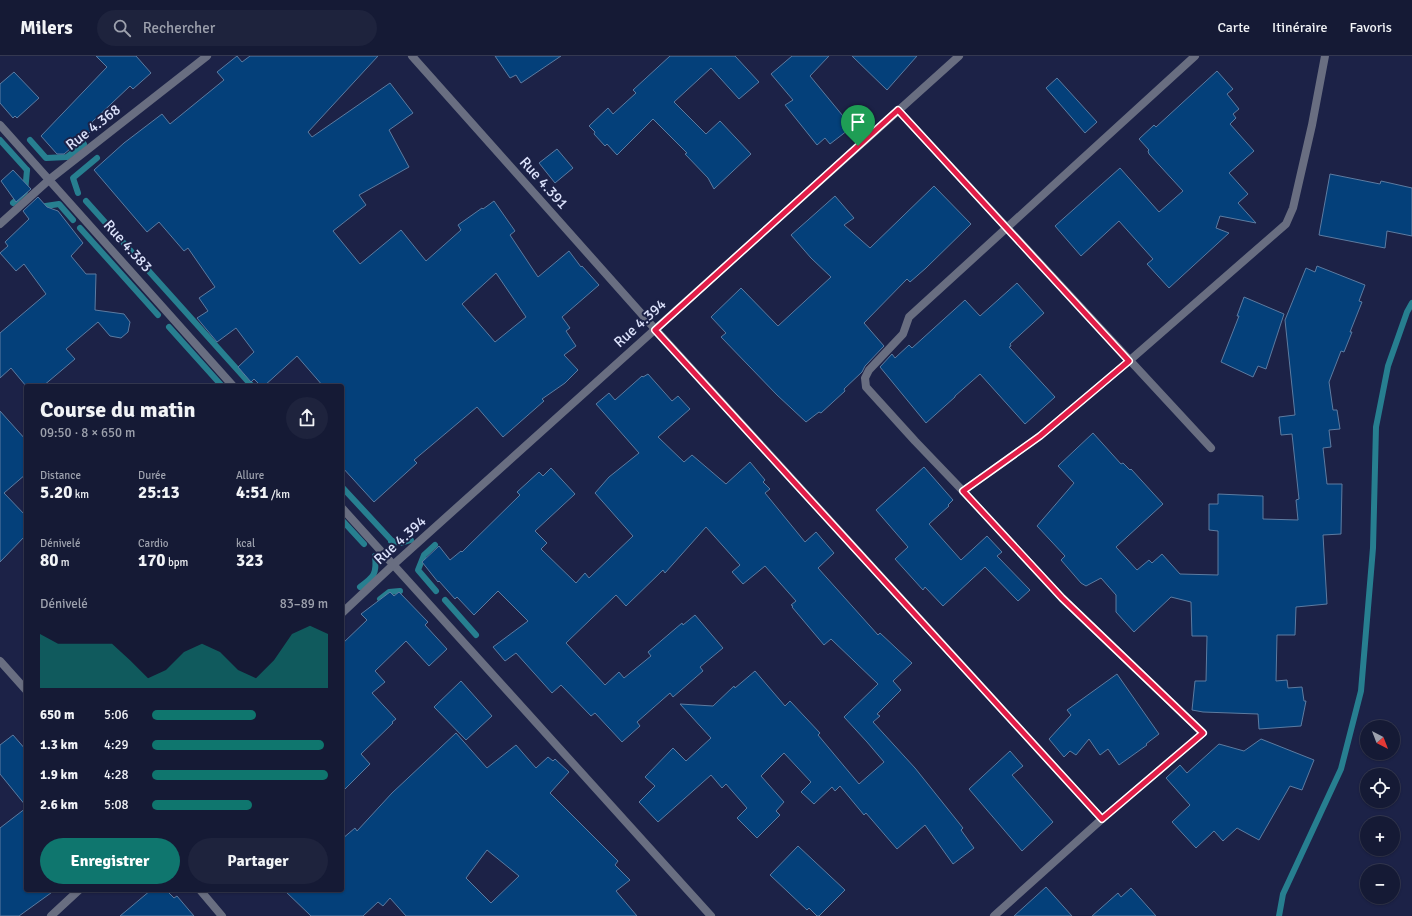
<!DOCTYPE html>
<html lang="fr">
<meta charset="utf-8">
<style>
:root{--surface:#151a35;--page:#1e233d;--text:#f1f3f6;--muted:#9da1ad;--line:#343850;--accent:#0f766e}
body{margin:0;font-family:Signika,sans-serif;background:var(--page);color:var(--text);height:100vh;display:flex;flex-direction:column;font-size:15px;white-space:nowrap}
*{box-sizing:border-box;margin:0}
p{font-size:13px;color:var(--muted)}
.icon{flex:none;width:22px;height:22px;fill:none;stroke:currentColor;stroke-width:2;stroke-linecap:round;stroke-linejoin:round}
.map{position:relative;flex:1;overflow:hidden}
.drawer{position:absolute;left:24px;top:328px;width:320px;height:508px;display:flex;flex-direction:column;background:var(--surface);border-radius:4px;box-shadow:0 1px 3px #0004,0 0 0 1px var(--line)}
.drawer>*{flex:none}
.needle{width:26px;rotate:138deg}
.controls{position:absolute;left:1360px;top:664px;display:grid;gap:8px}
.controls a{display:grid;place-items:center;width:40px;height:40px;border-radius:50%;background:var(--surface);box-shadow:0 1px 3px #0004,0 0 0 1px var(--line);font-size:20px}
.pin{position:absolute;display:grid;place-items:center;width:34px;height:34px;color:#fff;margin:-41px -17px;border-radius:50% 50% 50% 0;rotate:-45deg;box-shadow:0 0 4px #0007}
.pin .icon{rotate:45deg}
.round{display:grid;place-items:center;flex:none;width:42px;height:42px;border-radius:21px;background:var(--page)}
.summary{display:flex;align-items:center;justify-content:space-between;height:68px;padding:0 16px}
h1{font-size:22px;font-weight:700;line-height:30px}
.metrics{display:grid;grid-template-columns:repeat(3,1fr);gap:6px;height:68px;padding:4px 16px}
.metrics div{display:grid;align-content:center}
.metrics b{font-size:17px;font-weight:700}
.metrics small{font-size:11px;font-weight:400}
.metrics p{font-size:11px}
.chart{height:112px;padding:8px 16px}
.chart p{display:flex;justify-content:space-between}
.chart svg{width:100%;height:72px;margin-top:4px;fill:var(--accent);opacity:.7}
.cta{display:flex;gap:8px;margin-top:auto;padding:8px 16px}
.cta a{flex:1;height:46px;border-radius:24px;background:var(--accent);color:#fff;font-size:16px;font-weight:700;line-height:46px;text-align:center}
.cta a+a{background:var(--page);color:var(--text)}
ul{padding:0 16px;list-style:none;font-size:13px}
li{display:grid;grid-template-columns:64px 48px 1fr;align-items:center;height:30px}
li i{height:10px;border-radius:5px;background:var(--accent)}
header{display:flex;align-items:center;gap:24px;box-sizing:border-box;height:56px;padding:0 20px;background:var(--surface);border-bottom:1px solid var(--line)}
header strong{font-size:19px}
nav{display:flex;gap:22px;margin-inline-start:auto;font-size:14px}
.search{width:280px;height:36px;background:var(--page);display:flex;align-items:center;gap:10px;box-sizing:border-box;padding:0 14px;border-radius:22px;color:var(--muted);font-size:15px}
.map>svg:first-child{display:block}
</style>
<header>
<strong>Milers</strong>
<div class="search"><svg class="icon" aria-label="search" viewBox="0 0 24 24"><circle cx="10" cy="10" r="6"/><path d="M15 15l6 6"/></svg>Rechercher</div>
<nav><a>Carte</a><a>Itinéraire</a><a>Favoris</a></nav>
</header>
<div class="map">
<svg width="1412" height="860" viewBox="0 0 1412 860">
<rect width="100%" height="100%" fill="#1c2247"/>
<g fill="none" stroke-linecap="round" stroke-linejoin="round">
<g stroke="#277f90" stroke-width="6">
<polyline points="0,84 27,114"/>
<polyline points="30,84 46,102 67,101 84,88"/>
<polyline points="78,137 73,122 97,102"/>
<polyline points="86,145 252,330"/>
<polyline points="13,147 25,136 27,114"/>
<polyline points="39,151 59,148 73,164"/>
<polyline points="80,172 158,259"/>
<polyline points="169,271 222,330"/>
<polyline points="342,431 392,485"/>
<polyline points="342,464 364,488"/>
<polyline points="391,485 401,487 411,484"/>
<polyline points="435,489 424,499 418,514 436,535"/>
<path d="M360,531C374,521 377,518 375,500"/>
<polyline points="380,543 389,536 400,535"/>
<polyline points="445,544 476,579"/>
<polyline points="1279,860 1283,838 1341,713 1361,635 1373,492 1376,371 1388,310 1407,256 1412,247"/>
</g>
</g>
<g fill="#04407a" stroke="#5c7ba1" fill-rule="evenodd">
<polygon points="96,0 136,0 151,17 133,33 130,30 92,66 96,71 64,98 57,98 41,80 107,11"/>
<path d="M237,0L242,6L250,0H378L308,76L312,81L390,27L413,57L389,74L409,111L359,139L366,149L333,175L360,208L401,174L426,205L461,174L458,169L482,152L483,153L494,145L515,175L510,179L538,221L569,195L581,211L582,210L599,229L562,261L570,272L566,275L576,290L564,299L578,314L565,327L542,343L544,345L503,381L477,351L414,404L417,407L374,446L342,411V330H323L297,300L264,330H261L254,323L251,326L238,311L254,296L236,272L217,286L197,262L208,255L199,242L215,231L188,192L184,195L159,166L147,176L94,114L124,87L162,58L170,68L224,24L217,16ZM496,217L526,261L495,286L462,248Z"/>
<polygon points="495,0 561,0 521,27 516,19 510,22"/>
<polygon points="670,0 735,0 759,26 739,43 711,12 674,46 706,78 720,65 751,98 714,133 708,122 685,98 687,97 653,63 617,99 607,88 605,90 594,78 595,76 589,70 608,52 613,58 636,37 633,34"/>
<polygon points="792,0 829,0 810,20 852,71 830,88 825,82 817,89 785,49 793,44 771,18"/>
<polygon points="852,0 917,0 887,34"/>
<polygon points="1217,15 1233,33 1227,38 1239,53 1233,58 1236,62 1230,68 1254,95 1229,117 1248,138 1238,147 1256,167 1220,160 1216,172 1229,177 1169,232 1147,208 1153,203 1119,165 1081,200 1055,170 1120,112 1159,156 1183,135 1149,98 1148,95 1149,94 1139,83 1154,69 1156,71"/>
<polygon points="14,16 39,42 17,62 15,60 13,62 0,47 0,28"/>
<polygon points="1057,22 1097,66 1085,77 1046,32"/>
<polygon points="557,93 573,112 555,127 539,107"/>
<polygon points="13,114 31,133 16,146 1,125"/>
<polygon points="1330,118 1380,128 1381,125 1412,132 1412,180 1387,175 1385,192 1319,179"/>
<polygon points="934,130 971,168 926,212 910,226 907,223 864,267 884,290 865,310 862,316 844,333 845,335 821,357 819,356 806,366 777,339 721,281 726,277 711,261 741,232 778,270 831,221 811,202 791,179 808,164 835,140 854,162 844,169 870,192"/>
<polygon points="38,141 47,151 58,155 83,187 71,200 86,218 96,218 95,254 124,258 130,266 128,276 121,282 110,280 98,266 66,293 75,303 43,330 26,330 11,312 0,322 0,277 46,238 24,208 16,215 0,197 8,190 5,186 29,163 23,155"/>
<polygon points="1317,210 1365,229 1359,245 1362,246 1350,276 1352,276 1344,296 1341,295 1329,326 1333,354 1337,354 1340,373 1329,374 1331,391 1323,392 1327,428 1342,428 1341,478 1323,479 1327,548 1296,551 1295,579 1277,579 1276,625 1287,624 1288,632 1302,631 1304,645 1306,645 1301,670 1259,673 1258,658 1203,656 1192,654 1195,625 1206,625 1207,580 1192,580 1191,546 1171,541 1134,576 1116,556 1116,539 1101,522 1086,530 1081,527 1061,504 1065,500 1037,470 1074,427 1058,410 1093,377 1121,408 1123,407 1130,414 1131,413 1163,448 1116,491 1137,514 1149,504 1152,507 1162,498 1180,518 1218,519 1218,475 1209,474 1209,448 1218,448 1218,438 1263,440 1263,463 1298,464 1296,444 1299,443 1292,378 1281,379 1279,361 1295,359 1285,264 1306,212 1315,216"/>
<polygon points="1017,227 1044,257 1010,288 1011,290 1009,291 1055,341 1025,368 980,318 955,340 955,341 926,367 880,311 892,298 895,302 909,289 912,292 965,244 980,260"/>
<polygon points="1244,241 1284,258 1266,313 1258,310 1253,321 1221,306 1239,260 1237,260"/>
<polygon points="648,318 672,345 678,340 690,353 658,381 684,406 692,399 726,428 750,406 765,424 763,426 770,433 765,437 805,486 816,476 834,497 818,512 878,579 880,577 912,607 893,625 901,634 877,658 880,660 873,666 915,712 963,772 961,774 974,792 953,808 925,769 897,793 866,757 864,759 840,730 835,735 832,731 814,748 801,736 811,726 784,697 761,720 784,746 776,755 780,759 757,782 737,762 747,752 726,728 722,732 711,719 658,766 639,746 655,730 645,721 673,692 686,705 711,682 680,648 713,650 734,630 735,632 755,615 785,650 790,645 820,677 818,679 859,728 884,706 867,686 844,661 878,628 831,583 824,589 792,551 793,550 791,549 796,545 765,510 743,528 732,516 740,509 706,471 665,517 663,514 626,550 616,539 566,587 605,629 619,616 624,622 651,600 648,596 682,567 683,569 695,559 723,592 700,611 703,615 673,641 670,637 637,666 640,670 622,686 595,657 591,660 561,629 552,637 516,597 505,605 493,591 528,565 498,535 474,559 457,541 455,543 439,525 438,526 422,506 439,490 450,504 461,495 462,496 520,439 517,436 539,416 543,420 551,412 575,438 535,475 547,487 541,493 576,527 585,517 589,522 633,480 595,437 609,421 639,397 596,348 609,337 615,344 642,320 643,321"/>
<polygon points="0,355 26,384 26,418 4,437 26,460 26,479 0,506"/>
<polygon points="924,411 953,444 948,449 949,450 929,468 961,504 987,480 1002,496 997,500 1030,534 1018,545 985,511 943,550 925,531 923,534 895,503 908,491 876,454"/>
<polygon points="390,536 394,540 399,536 428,566 425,569 447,593 429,610 406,585 375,615 385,626 372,637 396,663 392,666 393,667 361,698 370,708 342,736 342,588 367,564 361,558"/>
<polygon points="1117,618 1159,678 1146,688 1147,689 1119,709 1108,693 1100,699 1089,683 1076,699 1070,695 1064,701 1049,683 1071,659 1067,654"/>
<polygon points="461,625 492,660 466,684 434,651"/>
<path d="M456,677L487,712L516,689L536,712L548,701L553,705L555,703L569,716L550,737L618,805L615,809L630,824L616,835L637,860H406L390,842L383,850L378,846L363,860H311L284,834H342V783L355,772L357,775L392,737ZM487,794L519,820L491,847L466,822Z"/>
<polygon points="13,679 26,694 26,750 0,718 0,689"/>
<polygon points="1261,683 1314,704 1302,734 1290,730 1259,784 1237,772 1223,785 1214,775 1196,792 1172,766 1190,749 1166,722 1180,709 1187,717 1219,688 1244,695"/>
<polygon points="1010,695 1023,710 1012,719 1053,766 1022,795 969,733"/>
<polygon points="26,752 26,834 55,834 19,860 0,860 0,772"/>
<polygon points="798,790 845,834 819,860 817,860 809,852 807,854 770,819"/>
<polygon points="1046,831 1072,860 1014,860"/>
<polygon points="1131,832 1156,860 1092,860 1118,837 1121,841"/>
<polygon points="151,834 166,834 174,842 177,840 194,860 120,860"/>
</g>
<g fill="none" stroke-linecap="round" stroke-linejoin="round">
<g stroke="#696e81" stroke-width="8">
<polyline points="412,0 655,273 1102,763"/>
<polyline points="898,54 1211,392"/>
<polyline points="0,69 233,330"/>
<polyline points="0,168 50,123 207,0"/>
<polyline points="963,435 915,385 866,331 865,322 869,314 903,278 909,261 1195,0"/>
<polyline points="342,452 711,860"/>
<polyline points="342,557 393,509 959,0"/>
<polyline points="0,605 26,634"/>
<polyline points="200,834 222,860"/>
<polyline points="51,860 79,834"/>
<polyline points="994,860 1102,763 1203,677 1062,542 963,435 1040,380 1129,305 1286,168 1293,152 1312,69 1325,0"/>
</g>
</g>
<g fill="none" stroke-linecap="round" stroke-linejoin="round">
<defs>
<polygon id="route" points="898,54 1129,305 1040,380 963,435 1062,542 1203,677 1102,763 655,274"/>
</defs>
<use href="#route" stroke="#fff" stroke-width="8"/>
<use href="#route" stroke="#e11d48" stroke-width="5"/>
</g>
<g text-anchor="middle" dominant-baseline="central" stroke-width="4" stroke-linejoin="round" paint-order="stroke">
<g font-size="15" fill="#dce2fb" stroke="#1c2247">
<text transform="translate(93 71) rotate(-38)">Rue 4.368</text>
<text transform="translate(544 127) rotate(48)">Rue 4.391</text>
<text transform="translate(128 190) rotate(48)">Rue 4.383</text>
<text transform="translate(640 267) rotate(-42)">Rue 4.394</text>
<text transform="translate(400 484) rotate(-42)">Rue 4.394</text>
</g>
</g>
</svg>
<div class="controls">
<a><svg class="needle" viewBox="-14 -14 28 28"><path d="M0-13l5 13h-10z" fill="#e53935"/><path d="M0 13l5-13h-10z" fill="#9da1ad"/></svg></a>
<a><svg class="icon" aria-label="locate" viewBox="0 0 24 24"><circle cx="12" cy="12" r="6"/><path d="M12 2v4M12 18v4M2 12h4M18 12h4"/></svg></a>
<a>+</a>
<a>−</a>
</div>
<div class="pin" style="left:858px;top:90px;background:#1e9e55"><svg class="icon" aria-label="arrive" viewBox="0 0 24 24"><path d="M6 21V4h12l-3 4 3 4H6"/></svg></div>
<section class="drawer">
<div class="summary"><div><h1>Course du matin</h1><p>09:50 · 8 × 650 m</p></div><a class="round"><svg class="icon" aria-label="share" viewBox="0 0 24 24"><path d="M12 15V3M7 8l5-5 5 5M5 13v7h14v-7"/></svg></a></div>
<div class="metrics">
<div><p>Distance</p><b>5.20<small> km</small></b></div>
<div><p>Durée</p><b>25:13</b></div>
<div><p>Allure</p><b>4:51<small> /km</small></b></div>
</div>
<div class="metrics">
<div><p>Dénivelé</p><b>80<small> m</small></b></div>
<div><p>Cardio</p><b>170<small> bpm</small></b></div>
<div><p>kcal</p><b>323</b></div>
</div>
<div class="chart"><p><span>Dénivelé</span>83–89 m</p>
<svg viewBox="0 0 160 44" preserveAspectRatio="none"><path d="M0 44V11L10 17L20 17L30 17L40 17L50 27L60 38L70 33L80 22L90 17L100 22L110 33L120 38L130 27L140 11L150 6L160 11V44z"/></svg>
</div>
<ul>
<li><b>650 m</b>5:06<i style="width:59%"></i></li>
<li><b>1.3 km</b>4:29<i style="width:98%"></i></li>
<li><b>1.9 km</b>4:28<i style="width:100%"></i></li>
<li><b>2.6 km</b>5:08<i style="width:57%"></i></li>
</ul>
<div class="cta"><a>Enregistrer</a><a>Partager</a></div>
</section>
</div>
